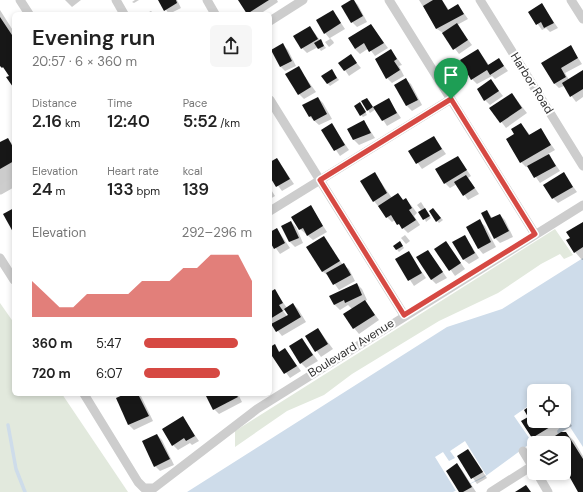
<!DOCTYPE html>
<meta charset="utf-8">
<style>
:root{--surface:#fff;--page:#f6f6f6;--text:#222;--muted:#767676;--accent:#d64943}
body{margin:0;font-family:"DM Sans",sans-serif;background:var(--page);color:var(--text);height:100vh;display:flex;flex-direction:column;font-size:15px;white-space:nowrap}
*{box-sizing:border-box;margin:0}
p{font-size:13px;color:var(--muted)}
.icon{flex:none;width:22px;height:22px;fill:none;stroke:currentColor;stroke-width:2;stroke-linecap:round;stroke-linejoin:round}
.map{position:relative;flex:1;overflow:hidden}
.details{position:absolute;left:12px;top:12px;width:260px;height:384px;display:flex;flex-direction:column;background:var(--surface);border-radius:6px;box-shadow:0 2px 6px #0003}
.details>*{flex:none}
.tools{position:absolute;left:527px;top:384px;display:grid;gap:8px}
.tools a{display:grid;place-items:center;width:44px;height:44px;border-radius:6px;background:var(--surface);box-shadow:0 2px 6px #0003;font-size:20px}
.pin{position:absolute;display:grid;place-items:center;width:34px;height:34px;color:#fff;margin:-41px -17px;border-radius:50% 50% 50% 0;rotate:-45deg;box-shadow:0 0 4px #0007}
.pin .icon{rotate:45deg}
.round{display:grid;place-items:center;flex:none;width:42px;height:42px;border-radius:6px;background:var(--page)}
.head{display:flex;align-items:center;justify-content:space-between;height:68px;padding:0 20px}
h1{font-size:22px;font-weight:600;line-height:30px}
.metrics{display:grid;grid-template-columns:repeat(3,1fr);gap:6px;height:68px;padding:4px 20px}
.metrics div{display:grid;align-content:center}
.metrics b{font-size:17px;font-weight:600}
.metrics small{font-size:11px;font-weight:400}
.metrics p{font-size:11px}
.chart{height:112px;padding:8px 20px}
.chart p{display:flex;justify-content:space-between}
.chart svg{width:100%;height:72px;margin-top:4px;fill:var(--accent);opacity:.7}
ul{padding:0 20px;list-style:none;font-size:13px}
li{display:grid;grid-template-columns:64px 48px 1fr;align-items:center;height:30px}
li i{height:10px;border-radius:5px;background:var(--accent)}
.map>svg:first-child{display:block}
</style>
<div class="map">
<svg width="583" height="492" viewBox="0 0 583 492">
<rect width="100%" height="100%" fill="#fff"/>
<g fill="#e2e9dd">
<polygon points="555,229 573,255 564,259 560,254 541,264 498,293 439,321 352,374 324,395 287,411 235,447 235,431"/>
<polygon points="0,303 14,323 14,394 62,394 128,492 0,492"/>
</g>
<polygon fill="#cedcea" points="583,258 583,447 570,427 558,434 557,431 561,426 559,423 564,421 565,419 564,391 534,391 534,402 514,416 532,442 483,478 453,492 187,492 447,327 502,309"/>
<polygon fill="#fff" points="465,441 486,475 456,491 435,457 443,452 449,461 455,458 450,451"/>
<g fill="#0003" fill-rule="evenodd">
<polygon points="65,0 81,0 72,7"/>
<polygon points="135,0 139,0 134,3 132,2"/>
<polygon points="159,0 177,0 181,8 169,14"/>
<polygon points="239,0 277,0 278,2 260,14 248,14"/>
<polygon points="353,0 358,5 367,22 357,27 352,22"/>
<polygon points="419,0 442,0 449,10 458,5 468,19 457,25 472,45 459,54 443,33 437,29"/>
<polygon points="542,5 558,28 550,32 546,28 542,30 529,12"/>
<polygon points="0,10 14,32 14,85 8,77 10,76 0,64"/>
<polygon points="151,11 154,14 145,14"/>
<polygon points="333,11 345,29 330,38 333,41 334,43 329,47 325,42 330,39 325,33"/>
<polygon points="371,25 388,48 375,56 369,48 360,54 355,49"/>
<polygon points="310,27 326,48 321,51 318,47 307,53 302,48"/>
<polygon points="283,45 288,50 296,66 285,71 280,66"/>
<polygon points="571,47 582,64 565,73 569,80 583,71 583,97 576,102 564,86 559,88 554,83 542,63"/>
<polygon points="391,50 402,65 399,66 404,76 392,83 387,78"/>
<polygon points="478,50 489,65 499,59 508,71 495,79 492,76 477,84 472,79"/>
<polygon points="351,56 361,68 349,76 340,63"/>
<polygon points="298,67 316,92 304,99 299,94"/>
<polygon points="332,71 339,80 330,86 327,83"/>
<polygon points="405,79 411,84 422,105 412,111 407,106 395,85"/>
<polygon points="491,81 503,96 490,105 485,100"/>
<polygon points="512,94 527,113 506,128 491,108"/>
<polygon points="318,98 323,103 332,119 319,125 310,117 304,105"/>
<polygon points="388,99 401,118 387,126 376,109 370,113 363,102 369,101 373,108"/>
<polygon points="362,106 367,115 363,117 361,115"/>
<polygon points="364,121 375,138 359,145 354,140"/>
<polygon points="521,124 530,135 540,129 555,150 548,154 560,171 540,183 528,166 526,167 521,162 507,140 515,135"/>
<polygon points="332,125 349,150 340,156 322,130"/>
<polygon points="434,137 446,154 422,169 410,152"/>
<polygon points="8,139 14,146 14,184 0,192 0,144"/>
<polygon points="458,157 471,176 468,178 479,194 468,200 457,184 450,188 445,183"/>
<polygon points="277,159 294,184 282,191 270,175 270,163"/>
<polygon points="375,174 392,198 398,194 404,201 406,200 411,205 417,213 414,216 420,225 408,233 395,220 392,222 387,217 374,201"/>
<polygon points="564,174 577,192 558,203 553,198"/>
<polygon points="270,188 275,196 270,199"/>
<polygon points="421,202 431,218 426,222 422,211 417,205"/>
<polygon points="311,207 327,232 313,240 300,229"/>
<polygon points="433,210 443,220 439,223 437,221"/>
<polygon points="487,211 493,219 500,215 505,220 513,237 500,243 495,238"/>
<polygon points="479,221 485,226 496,247 483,254 478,248"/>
<polygon points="291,222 296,227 303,243 295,247 290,242"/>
<polygon points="583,223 583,260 582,260 575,252 571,238"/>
<polygon points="277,229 290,248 280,254 270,240 270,233"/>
<polygon points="405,235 410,241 406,244 401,238"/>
<polygon points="465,236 479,258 469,264 463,259"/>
<polygon points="323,237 343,265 349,269 355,281 339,290 329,276 323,272 307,247"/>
<polygon points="446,242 465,269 455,276 436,249"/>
<polygon points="402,245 404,248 399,252 394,246"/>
<polygon points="428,251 447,278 436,284 431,279"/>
<polygon points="408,252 426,278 414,286 396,259"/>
<polygon points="357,284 362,289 367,300 365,301 379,320 359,334 354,328 352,309 348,305 340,310 334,304"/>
<path d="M275,291L287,308L293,304L298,309L306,322L282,336L273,325L270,327V293ZM286,309L289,315L287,316L283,311Z"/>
<polygon points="318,329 333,349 321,357 306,336"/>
<polygon points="302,339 318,361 306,368 301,363"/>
<polygon points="274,346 280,352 285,349 301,371 290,378 270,351 270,349"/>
<polygon points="120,394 140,394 153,421 134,430 129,425 117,398 122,396"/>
<polygon points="206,394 238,394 242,402 219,414 214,409"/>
<polygon points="534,405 534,421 564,421 564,412 572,426 560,433 566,433 574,441 583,456 583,492 579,492 564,465 564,443 552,443 550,440 544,443 538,443 532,438 529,417"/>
<polygon points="183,418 199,441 192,445 190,443 178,450 173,445"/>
<polygon points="157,435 162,440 174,465 160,471 155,466"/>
<polygon points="468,450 487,478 477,484 458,456"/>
<polygon points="457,465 462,470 476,492 460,492"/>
</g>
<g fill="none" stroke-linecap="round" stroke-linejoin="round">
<polyline stroke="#cedcea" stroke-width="3.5" points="8,425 16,469 25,492"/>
</g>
<g fill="#171717">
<polygon points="158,0 176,0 177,3 164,11"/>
<polygon points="238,0 269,0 247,14"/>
<polygon points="351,0 354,0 363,16 351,23 341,6"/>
<polygon points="433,0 442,0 448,10 458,4 464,14 436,29 423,6"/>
<polygon points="542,3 554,23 544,28 541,22 536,25 528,12"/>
<polygon points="333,10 341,23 324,34 316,20"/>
<polygon points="0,17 14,38 13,87 6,77 9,76 3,67 2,68 0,66"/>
<polygon points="457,23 468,40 453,50 442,33"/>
<polygon points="371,24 384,43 369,52 364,43 355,49 348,38"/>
<polygon points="310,26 318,39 301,49 293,36"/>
<polygon points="321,39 324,46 318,49 314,43"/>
<polygon points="283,43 292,61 280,67 271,50"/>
<polygon points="571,45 578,58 561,68 566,77 554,84 541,63"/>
<polygon points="391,49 397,59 394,61 400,70 386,79 375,59"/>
<polygon points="478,49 488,65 499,58 504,66 490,75 487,70 471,80 460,60"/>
<polygon points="351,54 357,63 344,71 338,63"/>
<polygon points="299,66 311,87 298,95 285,74"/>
<polygon points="332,69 337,78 327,84 321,76"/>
<polygon points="583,70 583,89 570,97 562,83"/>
<polygon points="406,78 418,100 406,106 394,85"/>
<polygon points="491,79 499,91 484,101 477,89"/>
<polygon points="512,93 522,108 500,123 489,108"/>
<polygon points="318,97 327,114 314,121 311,116 309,117 302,105"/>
<polygon points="367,98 373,107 367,111 361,101"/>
<polygon points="389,98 397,113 382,121 373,107"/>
<polygon points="360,102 366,112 360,116 354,106"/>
<polygon points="364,120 371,133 353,140 347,129"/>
<polygon points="332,123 345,145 334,151 321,130"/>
<polygon points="521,123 529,135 541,128 551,145 520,163 506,139 514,134 511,129"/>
<polygon points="434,136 442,149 416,164 408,151"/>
<polygon points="8,138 14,149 14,161 0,169 0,142"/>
<polygon points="549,154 556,166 534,178 527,166"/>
<polygon points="458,156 467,170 444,184 435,169"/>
<polygon points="277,158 290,179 276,187 270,177 270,162"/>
<polygon points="375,172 387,193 373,202 360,181"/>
<polygon points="564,172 573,187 552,199 543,185"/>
<polygon points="466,175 475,188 463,196 454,182"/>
<polygon points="398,193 403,200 406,198 412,208 409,210 416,220 402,229 399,224 397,225 391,215 386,218 378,206"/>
<polygon points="311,205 323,226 307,236 303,228 299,230 291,217"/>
<polygon points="14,208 14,232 13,232 3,214"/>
<polygon points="425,208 430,216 423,220 418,212"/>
<polygon points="433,208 441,218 436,222 429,211"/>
<polygon points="487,210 491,218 500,214 509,231 494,239 481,213"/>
<polygon points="480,219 491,242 478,249 466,227"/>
<polygon points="291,221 299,238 289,242 281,226"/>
<polygon points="583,222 583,247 574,253 566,240 570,238 566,232"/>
<polygon points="277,228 285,243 274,249 270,242 270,232"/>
<polygon points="465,235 475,253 463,260 452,242"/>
<polygon points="324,236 340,261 322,272 306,247"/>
<polygon points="400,241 403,246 396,250 393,246"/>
<polygon points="446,241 461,263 449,271 434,249"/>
<polygon points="428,250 443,272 431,280 416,257"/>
<polygon points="409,251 422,273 408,281 395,259"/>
<polygon points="344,263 351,275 333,285 326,273"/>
<polygon points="357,283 362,295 345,303 344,300 334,305 329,296"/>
<polygon points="275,289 283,303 279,305 283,311 270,319 270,292"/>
<polygon points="365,300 375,315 353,329 343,314"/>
<polygon points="293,303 301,317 276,332 271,324 288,315 284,309"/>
<polygon points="318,328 328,344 315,352 305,336"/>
<polygon points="302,338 313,355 300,364 289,346"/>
<polygon points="275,344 279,352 285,348 297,366 284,374 270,353 270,347"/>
<polygon points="125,394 138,394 149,416 128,425 116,398"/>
<polygon points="205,394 236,394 238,397 213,410"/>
<polygon points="534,403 534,421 560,421 532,438 521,421 528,417 524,410"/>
<polygon points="183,416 195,436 186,441 184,438 172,446 162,429"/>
<polygon points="561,432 566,432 583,459 583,492 578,492 564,467 564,443 551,443 549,440"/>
<polygon points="157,434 170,459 154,467 142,441"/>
<polygon points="468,449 483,472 471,479 457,456"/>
<polygon points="457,463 472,487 463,492 459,492 446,471"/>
<polygon points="526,485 531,492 515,492"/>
</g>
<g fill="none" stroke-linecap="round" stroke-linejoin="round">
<g stroke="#cdcdcd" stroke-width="9">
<polyline points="20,0 29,14"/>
<polyline points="116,0 124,14"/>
<polyline points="207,0 215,14"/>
<polyline points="389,0 535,234"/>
<polyline points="480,0 583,166"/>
<polyline points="571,0 583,19"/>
<polyline points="270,21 303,0"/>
<polyline points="270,100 404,315"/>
<polyline points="0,190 14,182"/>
<polyline points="270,211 451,99"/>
<polyline points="0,258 14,280"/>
<polyline points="84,394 138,482 144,488 154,488 257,409 583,205"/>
<polyline points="523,451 534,469"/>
<polyline points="537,473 548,492"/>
<polyline points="491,492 532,466"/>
</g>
</g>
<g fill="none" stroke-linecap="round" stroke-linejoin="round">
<defs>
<polygon id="route" points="451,99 535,234 404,315 320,180"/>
</defs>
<use href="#route" stroke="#fff" stroke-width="8"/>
<use href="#route" stroke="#d64943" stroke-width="5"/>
</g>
<g text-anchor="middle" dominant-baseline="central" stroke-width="4" stroke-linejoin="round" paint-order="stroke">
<g font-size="12" fill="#303030" stroke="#fff">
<text transform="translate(532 83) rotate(58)">Harbor Road</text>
<text transform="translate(351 348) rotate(-32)">Boulevard Avenue</text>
</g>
</g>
</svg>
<div class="tools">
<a><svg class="icon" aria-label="locate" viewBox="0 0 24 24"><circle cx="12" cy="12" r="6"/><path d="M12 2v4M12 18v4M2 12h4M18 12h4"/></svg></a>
<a><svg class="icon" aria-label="layers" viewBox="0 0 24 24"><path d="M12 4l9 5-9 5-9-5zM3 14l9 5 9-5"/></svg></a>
</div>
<div class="pin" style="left:451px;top:99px;background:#1e9e55"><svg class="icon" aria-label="arrive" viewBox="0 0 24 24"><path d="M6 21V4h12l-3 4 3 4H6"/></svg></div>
<section class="details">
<div class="head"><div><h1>Evening run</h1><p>20:57 · 6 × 360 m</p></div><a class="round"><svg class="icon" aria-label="share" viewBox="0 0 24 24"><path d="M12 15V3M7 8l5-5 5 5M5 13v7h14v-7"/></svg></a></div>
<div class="metrics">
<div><p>Distance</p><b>2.16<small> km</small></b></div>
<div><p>Time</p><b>12:40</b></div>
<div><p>Pace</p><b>5:52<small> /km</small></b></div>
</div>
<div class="metrics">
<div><p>Elevation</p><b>24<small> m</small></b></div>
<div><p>Heart rate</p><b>133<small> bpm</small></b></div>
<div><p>kcal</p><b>139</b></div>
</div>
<div class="chart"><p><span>Elevation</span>292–296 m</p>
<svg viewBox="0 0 160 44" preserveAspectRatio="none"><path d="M0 44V22L10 30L20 38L30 38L40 30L50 30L60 30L70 30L80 22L90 22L100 22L110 14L120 14L130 6L140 6L150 6L160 22V44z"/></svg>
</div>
<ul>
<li><b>360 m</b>5:47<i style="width:87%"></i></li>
<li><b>720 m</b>6:07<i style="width:70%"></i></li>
</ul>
</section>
</div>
